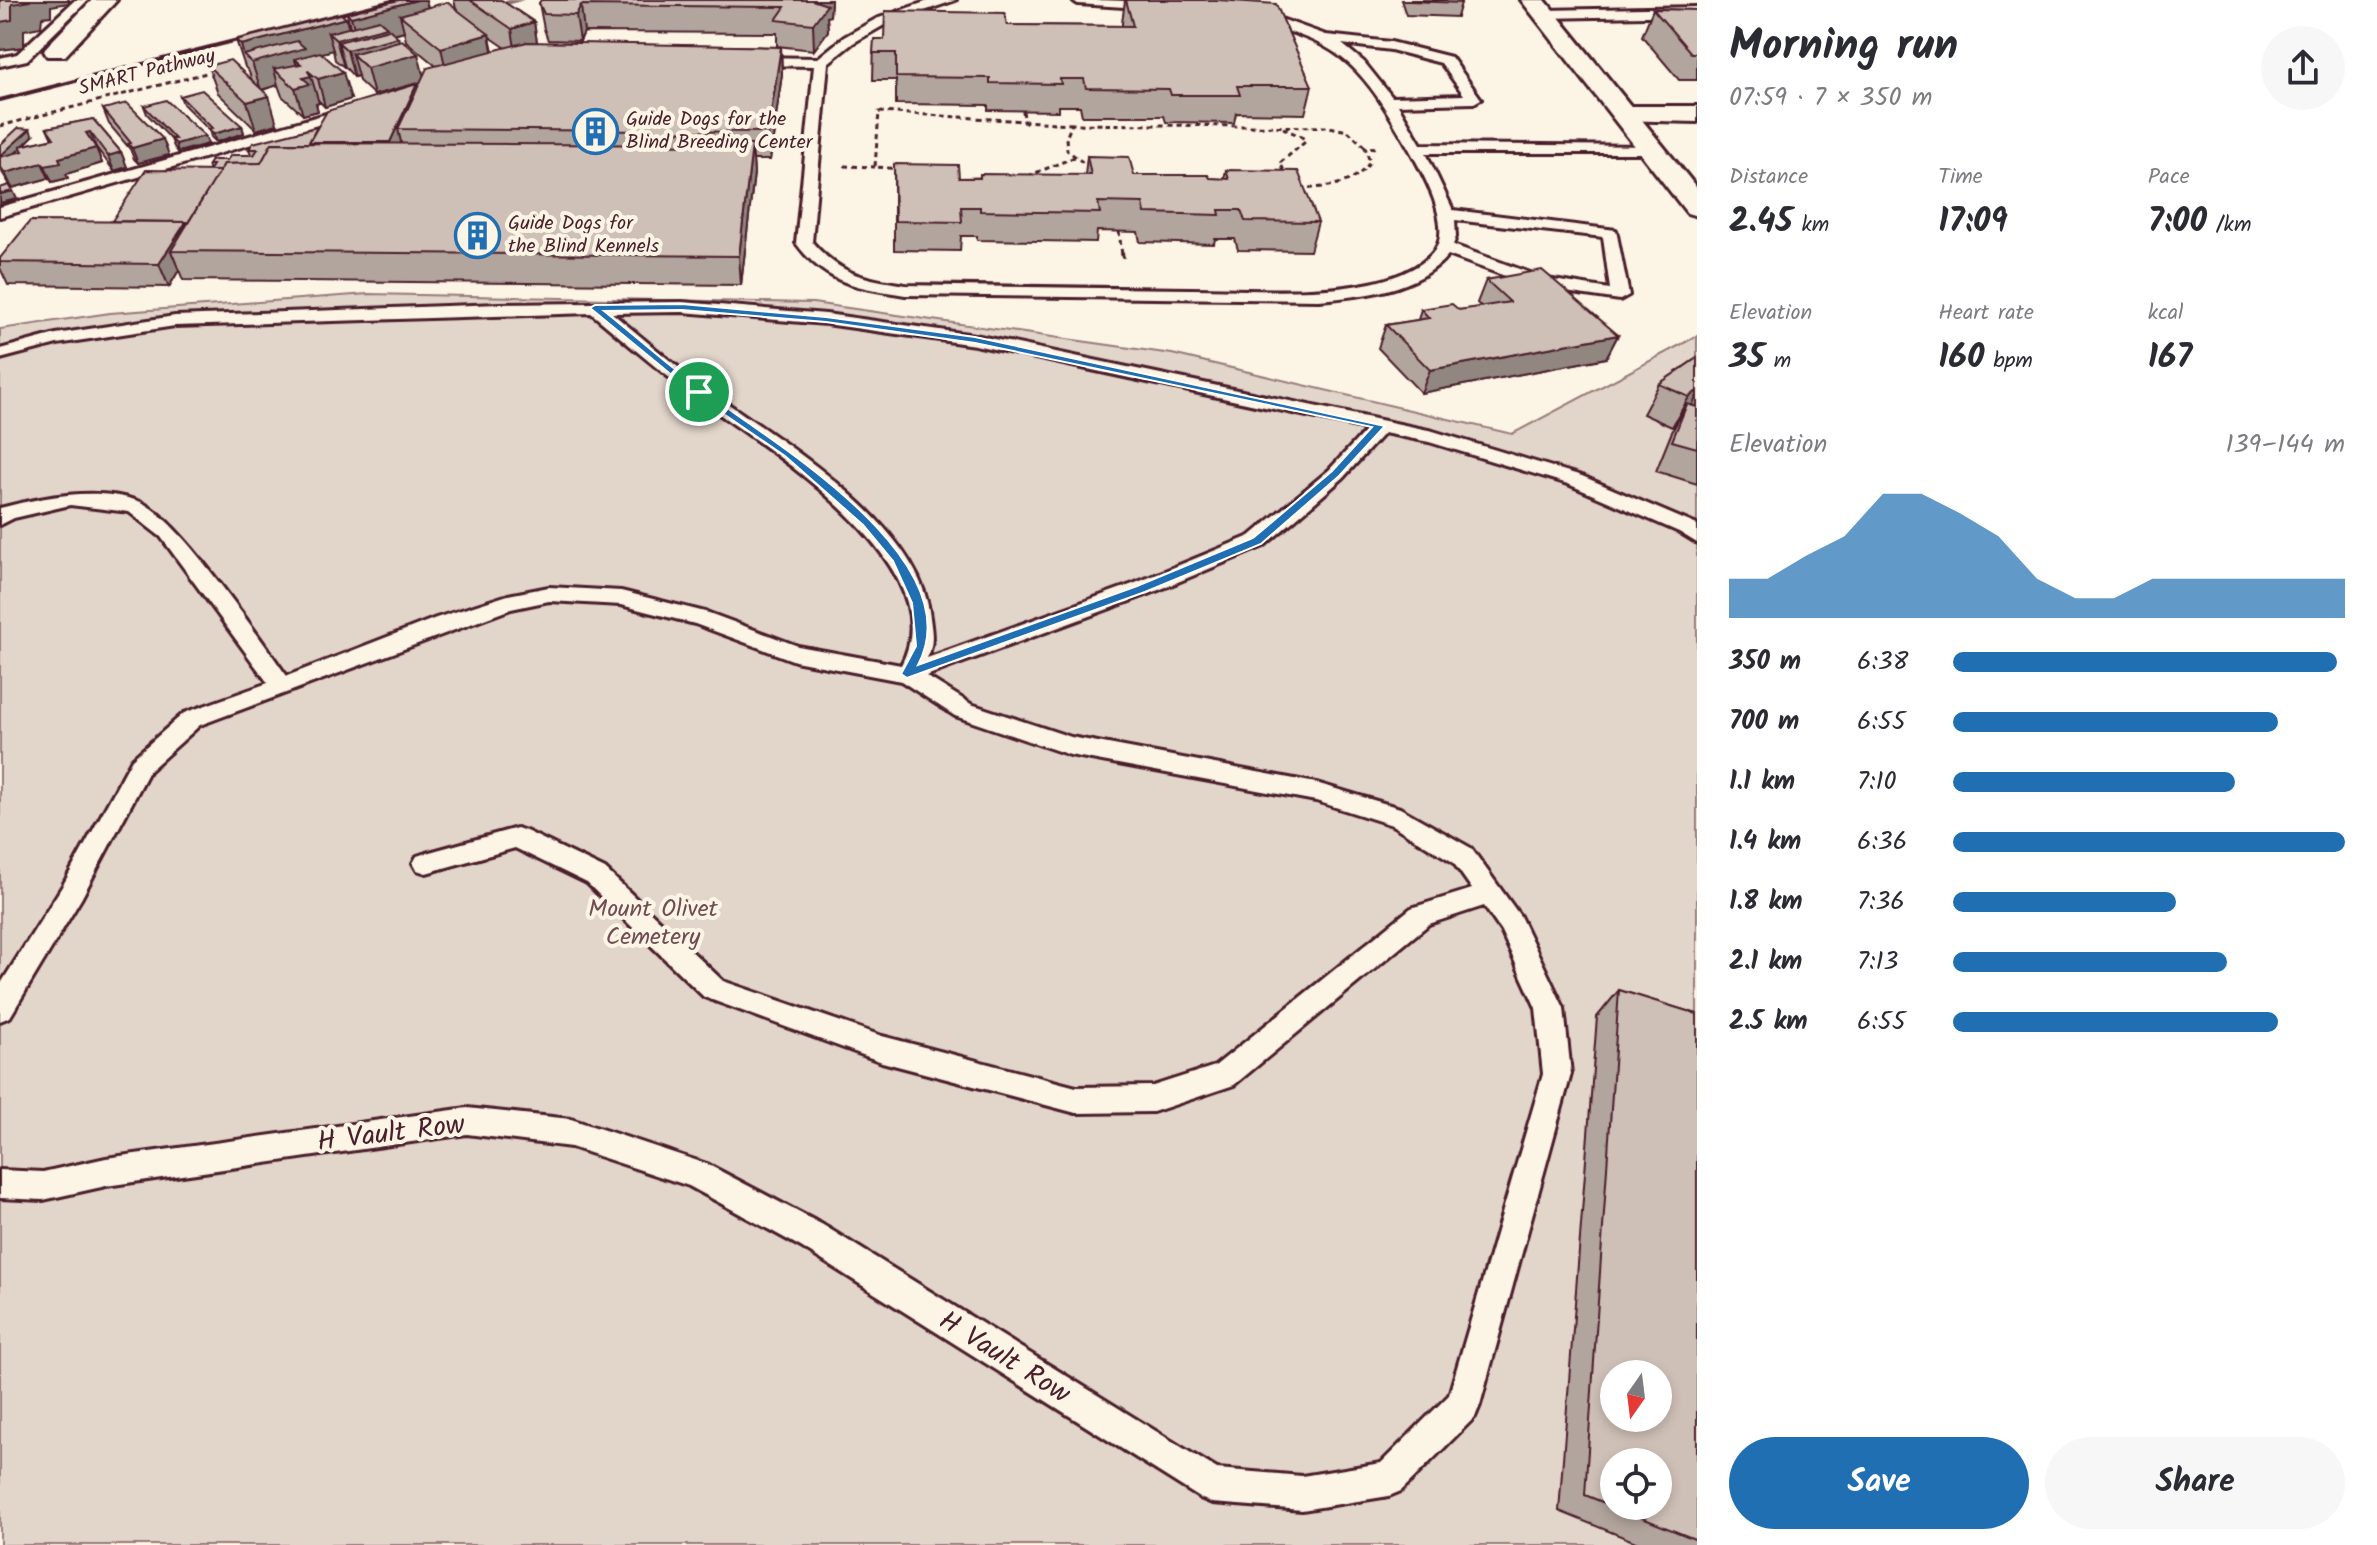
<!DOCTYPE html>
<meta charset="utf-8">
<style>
:root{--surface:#fff;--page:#f7f7f7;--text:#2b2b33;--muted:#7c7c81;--accent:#1f6fb2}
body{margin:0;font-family:Kalam,sans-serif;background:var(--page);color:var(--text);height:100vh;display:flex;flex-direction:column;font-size:30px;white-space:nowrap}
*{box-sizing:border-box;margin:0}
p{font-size:26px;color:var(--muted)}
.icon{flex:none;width:44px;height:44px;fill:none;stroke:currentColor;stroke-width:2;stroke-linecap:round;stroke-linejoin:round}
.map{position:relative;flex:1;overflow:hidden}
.sheet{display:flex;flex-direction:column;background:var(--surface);width:680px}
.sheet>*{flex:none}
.needle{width:52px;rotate:194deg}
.buttons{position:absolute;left:1600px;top:1360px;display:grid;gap:16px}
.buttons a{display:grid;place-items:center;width:72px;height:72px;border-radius:50%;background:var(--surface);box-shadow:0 4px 12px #0003;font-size:40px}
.pin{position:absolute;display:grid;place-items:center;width:68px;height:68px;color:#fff;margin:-34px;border:4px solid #fff;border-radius:50%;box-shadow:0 2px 8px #0007}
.round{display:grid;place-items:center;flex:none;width:84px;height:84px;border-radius:42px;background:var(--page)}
.headline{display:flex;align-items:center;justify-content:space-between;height:136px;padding:0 32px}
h1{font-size:44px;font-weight:800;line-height:60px}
.figures{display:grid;grid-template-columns:repeat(3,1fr);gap:12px;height:136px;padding:8px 32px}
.figures div{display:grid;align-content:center}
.figures b{font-size:34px;font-weight:800}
.figures small{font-size:22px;font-weight:400}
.figures p{font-size:22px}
.chart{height:224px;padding:16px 32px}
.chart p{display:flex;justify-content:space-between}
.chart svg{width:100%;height:144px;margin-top:8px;fill:var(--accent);opacity:.7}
.action{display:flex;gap:16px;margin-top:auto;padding:16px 32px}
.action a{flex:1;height:92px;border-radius:48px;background:var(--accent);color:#fff;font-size:32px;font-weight:800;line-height:92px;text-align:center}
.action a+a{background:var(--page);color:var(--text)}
ul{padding:0 32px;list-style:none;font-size:26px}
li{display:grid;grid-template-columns:128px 96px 1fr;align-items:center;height:60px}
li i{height:20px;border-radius:10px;background:var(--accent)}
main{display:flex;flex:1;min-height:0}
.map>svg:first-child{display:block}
</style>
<main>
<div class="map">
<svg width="1697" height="1545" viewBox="0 0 1697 1545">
<rect width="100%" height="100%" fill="#fcf5e5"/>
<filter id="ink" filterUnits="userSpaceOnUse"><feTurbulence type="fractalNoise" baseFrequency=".0125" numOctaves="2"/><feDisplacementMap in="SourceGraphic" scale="16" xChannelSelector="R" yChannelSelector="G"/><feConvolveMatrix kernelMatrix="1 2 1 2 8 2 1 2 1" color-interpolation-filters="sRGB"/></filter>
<g filter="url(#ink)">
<path fill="#e2d5ca" stroke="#967a7a" stroke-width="2" fill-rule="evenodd" d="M368,294L813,303L1172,354L1512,434L1697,336V1545H0V329L110,313ZM1614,1374H1658V1418H1614ZM1614,1462H1658V1506H1614Z"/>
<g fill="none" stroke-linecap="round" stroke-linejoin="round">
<polygon fill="#917474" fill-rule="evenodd" points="509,0 524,0 487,11 483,8"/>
<defs>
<g id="lane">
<polygon points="75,0 88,0 27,60 0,66 0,58 17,54"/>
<path d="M931,0H956L886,24L853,43L828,63L812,242C842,276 863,278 905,285C1000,287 1095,288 1190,289C1248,289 1308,295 1365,284C1388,280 1421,270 1435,250C1454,222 1417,163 1403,138C1357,58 1336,41 1246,20V14L1251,13L1284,20L1326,35L1391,42L1451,57L1481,99L1474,103L1398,105L1421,144L1656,146L1658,149L1651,153H1426L1453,210L1616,230L1629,295L1620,300L1538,288L1448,255C1418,291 1363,296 1319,300L905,295C857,287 827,285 796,243L814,66L752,65L745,61L752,57L818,58L844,37L876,19ZM1342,44L1391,50L1441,63L1464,95L1392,97L1364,62ZM1455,220L1603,237L1610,289L1547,279L1453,245L1456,237Z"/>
<path d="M1072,0C1093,0 1146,0 1161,5L1155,9L1078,4Z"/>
<polygon points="1697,7 1697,15 1544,18 1538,14 1544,10"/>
<polygon points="354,106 359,107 359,113 0,217 0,207"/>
<path d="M682,302L826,314L975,335L1433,431L1582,476L1697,525V543L1679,532L1568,484L1429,442L1384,433L1343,478L1264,546L1149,594L926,676L971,704L1071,737L1316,783L1400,808L1471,848L1520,916L1564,1008L1571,1074L1480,1405L1475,1417L1401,1491L1389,1496L1302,1510L1212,1503L1200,1498L801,1247L689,1186L571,1147L467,1134L106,1186L43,1200L0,1198V1170L43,1172L106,1158L467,1108L571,1119L707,1164L823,1225L1217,1469L1302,1476L1381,1463L1449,1395L1543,1074L1536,1008L1501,931L1484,906L1429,924L1234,1085L1153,1112L1076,1113L882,1062L704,997L587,883L515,848L426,873L417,870L413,863L417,856L426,853L517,828L526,831L605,869L723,981L882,1036L1076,1087L1153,1086L1215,1066L1411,908L1472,889L1453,862L1392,825L1316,801L1070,755L955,716L901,681L795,661L695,624L621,605L549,601L511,609L200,725L149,771L81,899L10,1017L0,1021V985L63,885L132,759L184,713L268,683L161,537L129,512L70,505L14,518L0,525V508C42,497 96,486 138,501C177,514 259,638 287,676L436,618L508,595L549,587L621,591L709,613L798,646L901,665C956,563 762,446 695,397C659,371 625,341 591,313L175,326L57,344L0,359V349L56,334L175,316L499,304ZM682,312L826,324L975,345L1367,429L1329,470L1250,536L1133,584L927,658C934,644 932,633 930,618C921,523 778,440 707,389C674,365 643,338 612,313Z"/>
</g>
<g id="street">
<polygon points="92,0 117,0 65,56 47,56 44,51 47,46"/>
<polygon points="1625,106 1697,106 1697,122 1616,120 1612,114 1616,108"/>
</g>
<polygon id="secondary" points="1521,0 1545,0 1697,188 1697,216 1687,213"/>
</defs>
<use href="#lane" stroke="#4a1f2b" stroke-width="6"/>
<use href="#street" stroke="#4a1f2b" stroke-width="6"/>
<use href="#secondary" stroke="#4a1f2b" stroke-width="6"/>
<g stroke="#4a1f2b" stroke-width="3" stroke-dasharray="5 4" stroke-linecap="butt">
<polyline points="1023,111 1025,124"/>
<polyline points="0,126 214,71"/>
<polyline points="1283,128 1302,137 1305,142 1280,163 1287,176"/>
<polyline points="844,166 875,167"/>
<polyline points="1090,168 1067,150 1066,138 1072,124 1329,127 1348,131 1365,147"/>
<polyline points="901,169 875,167 879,112 1072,124"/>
<polyline points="1028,176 1075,157"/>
<path d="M1300,189C1326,187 1354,186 1370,162L1365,147L1377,148"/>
<polyline points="1119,231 1122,255"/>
</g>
<polyline stroke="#4a1f2b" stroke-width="4" stroke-dasharray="6 5" stroke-linecap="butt" points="1122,253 1123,258"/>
<use href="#lane" fill="#fcf5e5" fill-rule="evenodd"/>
<use href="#street" fill="#fcf5e5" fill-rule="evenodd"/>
<use href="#secondary" fill="#fcf5e5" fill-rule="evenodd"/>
<polyline stroke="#4a1f2b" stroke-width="4" points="0,100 396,0"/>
</g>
<g fill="#b2a59d" stroke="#4a1f2b" stroke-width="2" fill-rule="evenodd">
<path d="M399,0H426L428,7L456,9L454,0H501L534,22L537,43L781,47L782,74L770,160H753L754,173L741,285L183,280L179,270L169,287L8,285L0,268V258L112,221L210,171L208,165L251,155L249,149L317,127L417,84L418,86L420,82L374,95L359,81L358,76L354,77L345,67H344L335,60L333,50L321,53L351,99L325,107L318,100L319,103L316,104L318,111L303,115L282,96L278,85L262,90L277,124L256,130L218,93L208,66L252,81L249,72L245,67L236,40L346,18L348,28L350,27L347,13ZM404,31L406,41L436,66L423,75L394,34ZM490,37L506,48L493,51Z"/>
<polygon points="831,0 830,16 827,17 828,31 814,50 777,46 777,33 584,32 580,41 548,40 544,29 539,3"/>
<polygon points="1125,0 1218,0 1312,86 1305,114 1236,113 1234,123 1166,122 1164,116 1082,116 1080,106 1058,106 1058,111 988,110 988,105 896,104 896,80 873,80 874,39 884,39 1007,25 1122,26 1122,23"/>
<polygon points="1401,0 1460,0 1461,3 1457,17 1406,15"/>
<polygon points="1653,9 1697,10 1697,80 1679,80 1642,36"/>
<polygon points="180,96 242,126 244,133 216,142 211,137 209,130 183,104"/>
<polygon points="144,106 208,144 178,152 174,147 171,139 147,114"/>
<polygon points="103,109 169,155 138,163 134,159 130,149 109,124"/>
<polygon points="93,119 121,152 127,167 114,171 96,147 102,163 66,174 68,178 52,182 49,178 12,188 0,169 0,145 33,136 24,145 52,139 47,128"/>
<polygon points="1087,156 1134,175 1224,179 1226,170 1318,222 1310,251 1238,250 1235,239 1215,239 1214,244 1140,242 1138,232 1097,231 1096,242 977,240 977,236 961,236 960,251 894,250 894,164 959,178 1085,175"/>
<polygon points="1486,280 1618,335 1606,358 1421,393 1378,348 1386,325 1418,320 1421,309 1459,310 1481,307 1477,303"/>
<polygon points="1697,358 1697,484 1656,471 1671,434 1676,424 1672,427 1643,414 1659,384"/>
<polygon points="1619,990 1697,1014 1697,1545 1643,1545 1559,1511 1597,1017"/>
</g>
<g fill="#918680" stroke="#4a1f2b" stroke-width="2">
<polygon points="30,0 69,0 69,3 51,6 51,16 42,17 41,27 24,30 24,47 0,50 0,22 12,4"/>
<polygon points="417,0 426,0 431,24 417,28 400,15 404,31 389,35 390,39 398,37 403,58 418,54 425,81 374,95 367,68 352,54 358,76 354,77 347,50 338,42 345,67 344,67 336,40 328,33 333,50 308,57 313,75 307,70 309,76 311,76 319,103 316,104 318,111 303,115 295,88 305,85 303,78 304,77 301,64 295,60 301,79 289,82 274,69 278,85 261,90 252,63 244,56 241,45 346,18 351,37 356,35 351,17"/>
<polygon points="810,0 831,0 830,16 827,17 828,31 814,50 813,24"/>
<polygon points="581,5 584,32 580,41 576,15"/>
<polygon points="534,22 538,49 516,55 512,29"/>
<polygon points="489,34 494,61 447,74 441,48"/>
<polygon points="781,47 782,74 770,160 768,132"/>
<polygon points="343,72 351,99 325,107 318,79"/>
<polygon points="417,84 421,98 398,129 401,142 394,157 390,142"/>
<polygon points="269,96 277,124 256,130 247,102"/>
<polygon points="242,126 244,133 216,142 213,134"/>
<polygon points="30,129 33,136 3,165 0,156"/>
<polygon points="90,132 96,147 92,148 86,133"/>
<polygon points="205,136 208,144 178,152 176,144"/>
<polygon points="163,139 169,155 138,163 132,148"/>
<polygon points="752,145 754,173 741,285 739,256"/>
<polygon points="96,148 102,163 66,174 68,178 52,182 45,166 59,158"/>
<polygon points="121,152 127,167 114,171 108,156"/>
<polygon points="42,163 49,178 12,188 5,173"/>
<polygon points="221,171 171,251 179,270 169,287 159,264"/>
<polygon points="13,191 17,199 0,203 0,194"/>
<polygon points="1618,335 1606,358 1421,393 1430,370"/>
<polygon points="1697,391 1697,396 1686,417 1687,404 1676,424 1672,427 1689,397"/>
</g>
<g fill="#cfc0b7" stroke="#4a1f2b" stroke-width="2" fill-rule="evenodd">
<polygon points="0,0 30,0 30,1 12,4 12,20 0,22"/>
<polygon points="399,0 417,0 351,17 347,13"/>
<polygon points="470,0 501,0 534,22 512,29"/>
<polygon points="541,0 812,0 827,5 813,24 776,20 785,7 581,5 576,15 544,14 539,3"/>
<polygon points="1126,0 1218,0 1276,4 1312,86 1237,86 1240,95 1171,95 1169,89 1086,88 1084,79 1060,79 1061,84 990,83 990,78 896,77 896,53 873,53 874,39 884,39 885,11 1005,13 1007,25 1133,26"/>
<polygon points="1410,0 1460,0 1461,3 1410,1"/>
<polygon points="447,2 489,34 441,48 400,15"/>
<polygon points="1653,9 1697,10 1697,53 1691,53"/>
<polygon points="341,14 346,18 241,45 236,40"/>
<polygon points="379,20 387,27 336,40 328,33"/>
<polygon points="389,29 398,37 347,50 338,42"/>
<polygon points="402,40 418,54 367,68 352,54"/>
<polygon points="297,41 305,48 252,63 244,55"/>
<polygon points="527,42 781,47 768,132 398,129 427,68"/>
<polygon points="320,52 343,72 318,79 307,70 311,76 303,78 310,84 295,88 274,69 301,64 295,59"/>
<polygon points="230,60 269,96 247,102 208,66"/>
<polygon points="417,84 390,142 309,142 327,111"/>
<polygon points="202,90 242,126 213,134 208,129 212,128 180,96"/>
<polygon points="166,100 205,136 176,144 171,139 175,139 144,106"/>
<polygon points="127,103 163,139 132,148 128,144 131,143 103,109"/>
<polygon points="93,119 121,152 108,156 90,132 86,133 96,148 59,158 61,163 45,166 42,163 5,173 0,166 0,157 23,151 20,146 54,138 47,128"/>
<polygon points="317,127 309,142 309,143 272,143 261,163 224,164 220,171 211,171 210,170 213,165 208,165 211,160 227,160 231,155 254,155 258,149 249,149 253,143"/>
<polygon points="18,128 30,129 0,156 0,145"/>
<polygon points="272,143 752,145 739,256 171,251 224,164 261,163"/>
<polygon points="1087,156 1129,157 1134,175 1208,175 1210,178 1229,179 1226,170 1298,171 1318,222 1245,221 1241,210 1219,210 1220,215 1145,213 1143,203 1098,202 1100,213 980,211 980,207 961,207 962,222 895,221 894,164 958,165 959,178 980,178 980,174 1091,175"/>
<polygon points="146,170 220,171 187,224 186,222 112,221"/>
<polygon points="9,185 13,191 0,194 0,188"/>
<polygon points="30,221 186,222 159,264 0,262 0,258"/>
<polygon points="1542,270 1618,335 1430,370 1386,325 1429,318 1421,309 1452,304 1459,310 1510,302 1486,280"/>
<polygon points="1697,358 1697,391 1689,397 1659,384"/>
<polygon points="1687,404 1697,407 1697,448 1672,441"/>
<path d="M1619,990L1697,1014V1540L1585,1495ZM1614,1374H1658V1418H1614ZM1614,1462H1658V1506H1614Z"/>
</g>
</g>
<path fill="#1f6fb2" stroke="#fff" stroke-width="2" fill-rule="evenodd" d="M682,304L826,317L975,337L1385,426L1339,476L1261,544L1145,592L907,678L901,674L916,646L912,603L893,561L863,525L785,456L696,395L590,308L595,305ZM682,310L826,322L975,343L1372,427L1332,471L1253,538L1137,586L918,665C974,560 771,441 703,391C669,366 637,337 604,311Z"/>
<defs>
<symbol id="building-ring" viewBox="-11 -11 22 22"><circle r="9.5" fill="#fcf5e5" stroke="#1f6fb2" stroke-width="1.5"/><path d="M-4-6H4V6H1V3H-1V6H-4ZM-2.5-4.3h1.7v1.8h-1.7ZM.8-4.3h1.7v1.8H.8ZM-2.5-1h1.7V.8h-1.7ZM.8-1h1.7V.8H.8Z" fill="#1f6fb2"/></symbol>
</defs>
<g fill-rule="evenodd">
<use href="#building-ring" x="570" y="106" width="51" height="51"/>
<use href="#building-ring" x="452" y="210" width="51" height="51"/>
</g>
<g text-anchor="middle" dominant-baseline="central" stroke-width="8" stroke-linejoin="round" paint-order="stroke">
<g font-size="20" fill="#4a1f2b" stroke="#fcf5e5">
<text transform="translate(147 73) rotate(-14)">SMART Pathway</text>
</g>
<g font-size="20" fill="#4a1f2b" stroke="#fcf5e5" text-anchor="start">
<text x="626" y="120">Guide Dogs for the<tspan x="626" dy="23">Blind Breeding Center</tspan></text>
<text x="508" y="224">Guide Dogs for<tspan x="508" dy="23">the Blind Kennels</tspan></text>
</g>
<g font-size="24" fill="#704c53" stroke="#fcf5e5">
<text x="653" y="909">Mount Olivet<tspan x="653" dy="28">Cemetery</tspan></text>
</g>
<g font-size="28" fill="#4a1f2b" stroke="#fcf5e5">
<text transform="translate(391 1134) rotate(-7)">H Vault Row</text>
<text transform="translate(1004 1358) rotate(32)">H Vault Row</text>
</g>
</g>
</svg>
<div class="buttons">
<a><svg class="needle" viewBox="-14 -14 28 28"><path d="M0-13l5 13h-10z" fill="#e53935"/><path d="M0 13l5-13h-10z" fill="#7c7c81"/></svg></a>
<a><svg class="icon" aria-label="locate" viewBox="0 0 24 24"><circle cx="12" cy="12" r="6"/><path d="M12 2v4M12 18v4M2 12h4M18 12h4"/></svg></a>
</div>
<div class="pin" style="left:699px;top:392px;background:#1e9e55"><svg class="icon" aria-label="arrive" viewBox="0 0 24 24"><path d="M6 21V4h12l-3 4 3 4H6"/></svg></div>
</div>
<section class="sheet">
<div class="headline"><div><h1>Morning run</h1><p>07:59 · 7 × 350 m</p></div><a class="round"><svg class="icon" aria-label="share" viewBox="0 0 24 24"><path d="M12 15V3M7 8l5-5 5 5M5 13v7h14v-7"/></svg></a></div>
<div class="figures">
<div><p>Distance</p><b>2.45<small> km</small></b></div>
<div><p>Time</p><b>17:09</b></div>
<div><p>Pace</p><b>7:00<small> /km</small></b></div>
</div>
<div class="figures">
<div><p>Elevation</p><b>35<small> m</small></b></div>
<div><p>Heart rate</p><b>160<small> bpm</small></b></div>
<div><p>kcal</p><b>167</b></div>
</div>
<div class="chart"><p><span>Elevation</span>139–144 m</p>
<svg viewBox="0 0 160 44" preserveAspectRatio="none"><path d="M0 44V32L10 32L20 25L30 19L40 6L50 6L60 12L70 19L80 32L90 38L100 38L110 32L120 32L130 32L140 32L150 32L160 32V44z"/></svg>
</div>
<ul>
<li><b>350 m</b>6:38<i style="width:98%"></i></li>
<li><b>700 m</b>6:55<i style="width:83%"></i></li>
<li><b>1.1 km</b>7:10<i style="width:72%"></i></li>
<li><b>1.4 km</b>6:36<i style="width:100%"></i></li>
<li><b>1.8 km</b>7:36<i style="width:57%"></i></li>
<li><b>2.1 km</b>7:13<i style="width:70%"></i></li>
<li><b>2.5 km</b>6:55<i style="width:83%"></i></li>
</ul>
<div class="action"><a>Save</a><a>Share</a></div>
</section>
</main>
